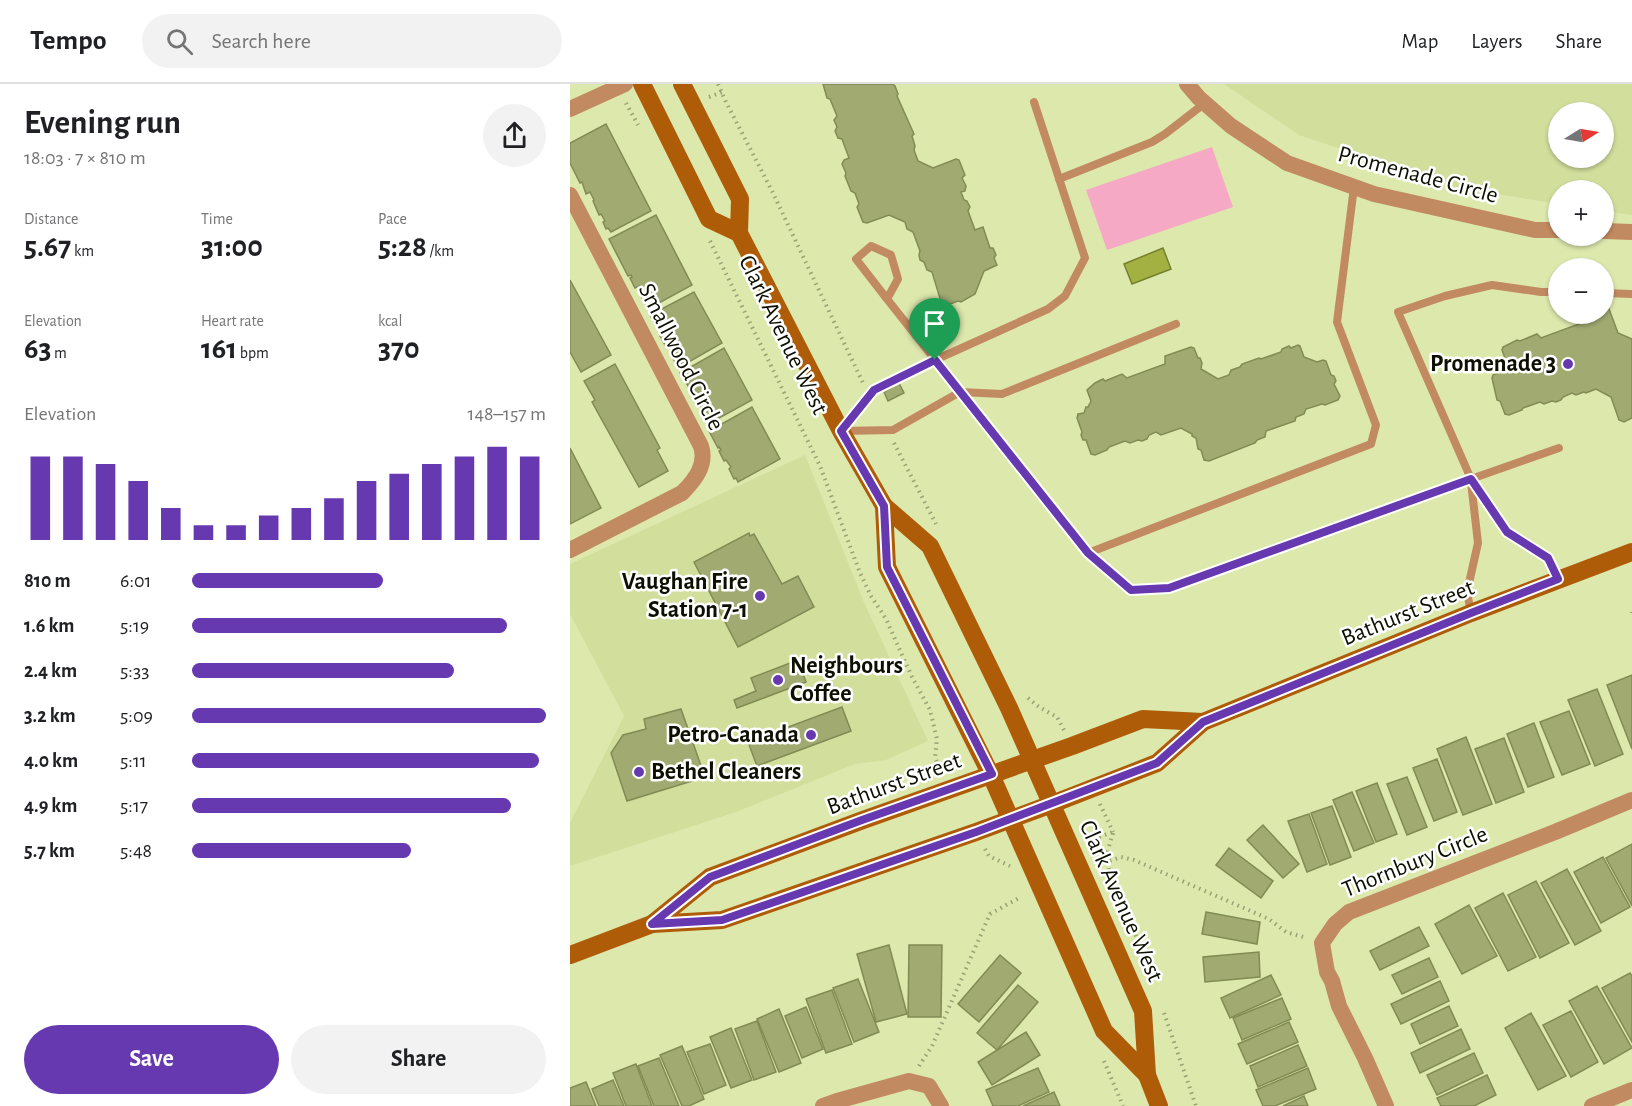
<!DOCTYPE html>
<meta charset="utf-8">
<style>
:root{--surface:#fff;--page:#f2f2f2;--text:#202124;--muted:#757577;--line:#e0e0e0;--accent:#6739b1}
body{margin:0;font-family:"Alegreya Sans",sans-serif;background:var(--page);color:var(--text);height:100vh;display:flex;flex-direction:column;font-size:22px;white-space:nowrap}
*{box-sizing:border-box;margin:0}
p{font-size:20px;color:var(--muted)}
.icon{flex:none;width:33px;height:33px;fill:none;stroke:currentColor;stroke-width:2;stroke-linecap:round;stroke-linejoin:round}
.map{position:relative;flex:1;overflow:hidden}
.sheet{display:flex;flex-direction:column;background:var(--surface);width:570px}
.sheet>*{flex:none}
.needle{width:39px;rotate:79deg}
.controls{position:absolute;left:978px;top:18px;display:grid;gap:12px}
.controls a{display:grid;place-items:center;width:66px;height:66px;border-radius:50%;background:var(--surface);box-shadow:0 2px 4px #0004;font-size:30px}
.pin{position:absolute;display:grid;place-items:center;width:51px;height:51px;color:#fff;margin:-62px -26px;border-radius:50% 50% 50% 0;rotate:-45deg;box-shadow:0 0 6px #0007}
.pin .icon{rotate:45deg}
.round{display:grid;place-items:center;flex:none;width:63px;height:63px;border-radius:32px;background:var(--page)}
.summary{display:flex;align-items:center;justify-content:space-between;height:102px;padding:0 24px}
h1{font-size:33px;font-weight:700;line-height:45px}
.stats{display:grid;grid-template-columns:repeat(3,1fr);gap:9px;height:102px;padding:6px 24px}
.stats div{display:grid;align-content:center}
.stats b{font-size:30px;font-weight:700}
.stats small{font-size:16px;font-weight:400}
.stats p{font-size:16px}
.chart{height:168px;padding:12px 24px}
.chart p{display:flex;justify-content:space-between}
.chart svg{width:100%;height:108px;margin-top:6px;stroke:var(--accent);stroke-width:6}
.button{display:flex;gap:12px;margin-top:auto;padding:12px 24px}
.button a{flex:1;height:69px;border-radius:36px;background:var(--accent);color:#fff;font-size:24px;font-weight:700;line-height:69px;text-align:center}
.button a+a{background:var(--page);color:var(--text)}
ul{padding:0 24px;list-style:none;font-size:20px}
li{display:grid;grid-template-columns:96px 72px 1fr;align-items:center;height:45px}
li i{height:15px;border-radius:8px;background:var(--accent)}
header{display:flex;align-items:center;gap:36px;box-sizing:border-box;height:84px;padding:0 30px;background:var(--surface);border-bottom:2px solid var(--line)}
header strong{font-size:28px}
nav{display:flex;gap:33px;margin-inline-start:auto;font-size:21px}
.search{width:420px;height:54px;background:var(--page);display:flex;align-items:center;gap:15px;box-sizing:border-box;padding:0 21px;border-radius:33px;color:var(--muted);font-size:22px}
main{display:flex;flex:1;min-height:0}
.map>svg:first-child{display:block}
</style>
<header>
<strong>Tempo</strong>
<div class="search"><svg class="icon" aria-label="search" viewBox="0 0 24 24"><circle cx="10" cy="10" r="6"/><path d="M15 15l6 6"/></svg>Search here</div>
<nav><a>Map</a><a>Layers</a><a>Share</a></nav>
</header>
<main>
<section class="sheet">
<div class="summary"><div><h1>Evening run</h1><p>18:03 · 7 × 810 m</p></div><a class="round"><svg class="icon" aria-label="share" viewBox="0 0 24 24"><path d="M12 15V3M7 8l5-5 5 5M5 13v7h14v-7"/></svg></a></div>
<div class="stats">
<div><p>Distance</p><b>5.67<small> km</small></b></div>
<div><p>Time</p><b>31:00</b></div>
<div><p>Pace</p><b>5:28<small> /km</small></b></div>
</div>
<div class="stats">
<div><p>Elevation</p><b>63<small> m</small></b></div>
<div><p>Heart rate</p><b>161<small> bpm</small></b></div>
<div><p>kcal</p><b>370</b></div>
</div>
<div class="chart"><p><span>Elevation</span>148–157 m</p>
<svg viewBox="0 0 160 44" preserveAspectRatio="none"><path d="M5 44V10M15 44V10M25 44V13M35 44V20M45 44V31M55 44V38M65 44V38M75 44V34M85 44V31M95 44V27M105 44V20M115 44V17M125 44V13M135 44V10M145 44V6M155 44V10"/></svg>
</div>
<ul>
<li><b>810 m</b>6:01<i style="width:54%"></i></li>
<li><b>1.6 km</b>5:19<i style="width:89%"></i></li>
<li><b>2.4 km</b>5:33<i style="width:74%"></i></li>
<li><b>3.2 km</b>5:09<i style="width:100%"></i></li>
<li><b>4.0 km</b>5:11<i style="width:98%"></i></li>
<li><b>4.9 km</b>5:17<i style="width:90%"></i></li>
<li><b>5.7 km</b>5:48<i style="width:62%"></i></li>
</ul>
<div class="button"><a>Save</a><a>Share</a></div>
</section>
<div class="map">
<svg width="1062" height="1022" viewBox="0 0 1062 1022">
<rect width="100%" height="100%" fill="#dde8ad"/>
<g fill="#d2de9c" fill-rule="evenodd">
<path d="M654,0H1062V131L1034,127V106H988V120L885,103L729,51ZM988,28H1034V74H988Z"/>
<polygon points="235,371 293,516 358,657 316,676 285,680 166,728 0,782 0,739 54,632 0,530 0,480"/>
</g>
<polygon fill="#f5a9c4" points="642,63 663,123 537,166 516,106"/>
<polygon fill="#a2b141" stroke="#75802e" stroke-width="1.5" points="593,164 601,185 562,200 554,180"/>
<g fill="#a0aa71" stroke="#818b53" stroke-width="1.5">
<polygon points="323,0 325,2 328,10 327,12 344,50 342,52 345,62 344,66 348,77 363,84 386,75 389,76 395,91 392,94 396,102 395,107 391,108 394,116 397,117 400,123 398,127 405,146 413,143 420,164 423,164 426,171 424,174 427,181 414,187 405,210 391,218 388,217 375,222 372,221 362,188 357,186 354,178 350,176 349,171 350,167 343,148 337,145 335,138 319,131 297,139 293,138 287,123 289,120 285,109 281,107 275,92 276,89 272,80 274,76 279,74 272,55 268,54 265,47 267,43 264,36 267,32 260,15 257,14 253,0"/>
<polygon points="36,40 81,127 41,148 38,144 36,145 33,138 35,137 31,130 29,131 23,117 24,116 20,108 16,110 12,98 10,99 0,79 0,59"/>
<polygon points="86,131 122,201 78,225 69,208 71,207 69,202 65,204 60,194 62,193 61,191 58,192 39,155"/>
<polygon points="0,196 41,271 11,288 0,268"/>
<polygon points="124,208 152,259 110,283 107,278 106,279 100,270 102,268 98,261 95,261 90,252 93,251 91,247 90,248 80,231"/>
<polygon points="1034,224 1039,225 1048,249 1062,255 1062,334 1054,338 1049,336 1041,313 1026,305 1016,309 1014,308 1006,311 1002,309 993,313 991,316 986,318 982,317 974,320 970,318 953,324 952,326 939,331 935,330 930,317 927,316 922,294 923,291 928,289 931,284 933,283 936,277 932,266 933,263 947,256 950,257 967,250 971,254 1009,240 1011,236 1019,232 1021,230 1034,230"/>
<polygon points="728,261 730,262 734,273 747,278 753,276 756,277 761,291 764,292 766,297 764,300 770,312 768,316 755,321 752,320 736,325 734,330 726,333 725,337 696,347 695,353 687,356 685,359 639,377 634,376 631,366 628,365 626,354 622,352 622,350 611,344 591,351 586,348 579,351 577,355 572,357 568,356 560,359 555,357 539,363 537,366 525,371 521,370 516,356 513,356 511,351 512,348 507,334 508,330 514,329 516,323 518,323 521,317 517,306 525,299 533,295 535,297 552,290 557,294 595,280 595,272 621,263 624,264 628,274 630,274 632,279 631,285 648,295 659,291 661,286 670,283 672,280 689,274 691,275 711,268 712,265 719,262 721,264"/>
<polygon points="154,264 182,316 140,339 137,335 136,337 130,327 132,325 128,318 125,319 121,309 123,308 121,304 120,305 110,289"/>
<polygon points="45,280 90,364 87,366 98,387 69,403 22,318 25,316 14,297"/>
<polygon points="329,299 334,309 318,317 314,308"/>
<polygon points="182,323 210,375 168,398 166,394 164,395 159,385 161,383 156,376 154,377 149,367 151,366 149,363 148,364 139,347"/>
<polygon points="0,364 31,424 0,440"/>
<polygon points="179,449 180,452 184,450 212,500 228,492 244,523 168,563 124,478"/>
<polygon points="228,576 236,598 167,624 164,616 186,607 181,594"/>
<polygon points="1062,591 1062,665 1037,601"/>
<polygon points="1027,605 1053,670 1025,682 998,616"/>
<polygon points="272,623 281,647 187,682 178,658"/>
<polygon points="111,625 135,693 57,717 41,669 53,651 76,645 74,635"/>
<polygon points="999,627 1020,680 992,691 970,638"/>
<polygon points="964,639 984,693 958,703 937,650"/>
<polygon points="896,653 922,720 893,731 867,665"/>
<polygon points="934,654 954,708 926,719 905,665"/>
<polygon points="867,675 887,728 864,737 843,684"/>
<polygon points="837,693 857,743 837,751 817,700"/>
<polygon points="807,699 827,750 806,758 786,707"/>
<polygon points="782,708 804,759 784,767 763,716"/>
<polygon points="762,722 781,773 760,781 741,729"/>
<polygon points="739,730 757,780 737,788 718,737"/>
<polygon points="693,741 729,780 713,794 677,756"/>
<polygon points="1062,760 1062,822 1036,774"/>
<polygon points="659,764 703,797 691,814 646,781"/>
<polygon points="1033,773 1060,823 1031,839 1004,788"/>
<polygon points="997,785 1031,847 1005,861 971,799"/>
<polygon points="966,797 999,859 970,874 938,811"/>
<polygon points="933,809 966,873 938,887 905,824"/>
<polygon points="899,821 927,872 892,890 865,840"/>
<polygon points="636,828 690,838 687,860 632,850"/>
<polygon points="849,843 859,862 810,886 800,867"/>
<polygon points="319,861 337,930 306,938 287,870"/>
<polygon points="339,861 372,861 371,933 338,933"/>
<polygon points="689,868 690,893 635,898 633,873"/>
<polygon points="430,871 451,889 409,938 388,920"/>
<polygon points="859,874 868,893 832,910 822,891"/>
<polygon points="1060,889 1062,892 1062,958 1032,904"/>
<polygon points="701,891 711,911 660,934 651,914"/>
<polygon points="288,895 309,948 284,958 263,904"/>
<polygon points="870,897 879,917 831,940 821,920"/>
<polygon points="448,901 468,918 427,966 407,949"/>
<polygon points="1027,902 1062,964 1034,980 999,917"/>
<polygon points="262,906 282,960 256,969 236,915"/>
<polygon points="712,914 721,935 672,956 663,934"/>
<polygon points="879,922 888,942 850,960 841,940"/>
<polygon points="236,923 253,965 232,974 215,932"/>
<polygon points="209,925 231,979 209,988 187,935"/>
<polygon points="1001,927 1028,978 1001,993 973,941"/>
<polygon points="961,929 996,992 968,1006 935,944"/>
<polygon points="187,937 206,988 184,996 165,945"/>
<polygon points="719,938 728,958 677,980 668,960"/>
<polygon points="161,944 182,996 161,1004 140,953"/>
<polygon points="891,945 900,965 850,989 841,969"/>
<polygon points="456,948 470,971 422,1001 408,978"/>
<polygon points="140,960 156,1001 134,1010 117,968"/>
<polygon points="728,961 737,982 688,1003 680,982"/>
<polygon points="112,962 134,1015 119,1022 112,1022 90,971"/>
<polygon points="904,969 913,989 867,1011 857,991"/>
<polygon points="89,974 109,1022 84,1022 68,982"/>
<polygon points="66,980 82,1022 56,1022 43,989"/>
<polygon points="468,984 479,1008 448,1022 423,1022 416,1006"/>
<polygon points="738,984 746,1005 705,1022 693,1022 686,1006"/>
<polygon points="917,991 926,1011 904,1022 871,1022 867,1014"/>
<polygon points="43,996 54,1022 29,1022 22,1005"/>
<polygon points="16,998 26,1022 0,1022 0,1004"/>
<polygon points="484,1008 490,1022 453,1022"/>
<polygon points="734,1012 738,1022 713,1022"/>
</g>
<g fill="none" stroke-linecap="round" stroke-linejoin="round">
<g stroke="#99a174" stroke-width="4" stroke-dasharray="1.5 4.5" stroke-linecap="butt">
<polyline points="148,0 156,18 202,107 293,299"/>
<polyline points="139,13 153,8"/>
<polyline points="56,19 68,41"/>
<polyline points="140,157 250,382 290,489 301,512 316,535 342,593 360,626 367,655 365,674 372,688"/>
<polyline points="324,359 366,440"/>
<polyline points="1062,528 1062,529"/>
<polyline points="458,614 469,623 487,633 494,646"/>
<polyline points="530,720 543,748"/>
<path d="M543,749C537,768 535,774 541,793L577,878L583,896"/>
<polyline points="518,757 543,748"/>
<polyline points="415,765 419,772 440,782"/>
<polyline points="540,777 551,773 564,776 699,835 716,848 737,854"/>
<polyline points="594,929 626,1022"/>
<polyline points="534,977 553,1022"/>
<polyline points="349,982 362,962 420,830 449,814"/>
</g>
<g stroke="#c28a61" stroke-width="8">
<polyline points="489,95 582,58 595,50 635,19"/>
<polyline points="988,208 971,208 922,201 875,212 828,228 901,395 937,448 978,474 989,495"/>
<polyline points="1034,209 1062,210"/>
<polyline points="317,215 286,175 301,162 321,171 328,195 317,215 518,469 561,505 599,504 901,395 989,364"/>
<polyline points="271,347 304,306 365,276 478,225 495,212 515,174 464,18"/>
<polyline points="271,347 323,346 390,308 432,310 606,240"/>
<polyline points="901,398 908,459 897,508 901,529"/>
<polyline points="518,469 801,360 806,341 767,238 784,103"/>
</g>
<g stroke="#c28a61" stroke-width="16">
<polyline points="617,0 629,14 661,42 717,79 804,110 965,146 988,146"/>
<polyline points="0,25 55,0"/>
<path d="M0,111L131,362C137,381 125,396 112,409L0,466"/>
<polyline points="1034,147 1062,148"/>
<polyline points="253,1022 267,1017 339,997 359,1002 371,1022"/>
<polyline points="816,1022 795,974 769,922 762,897 757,888 752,859 765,840 779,828 985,748 1062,716"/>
<polyline points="1022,1022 1062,1006"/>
</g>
<g stroke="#ae5c08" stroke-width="18">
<polyline points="72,0 139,135 169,149"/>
<polyline points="112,0 170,115 169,149 271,347 314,422 360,462 439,624 573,927 577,991 589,1022"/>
<polyline points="314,422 317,483 421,691 534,947 577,991"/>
<polyline points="82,840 140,793 293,736 502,662 573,635 633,638"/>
<polyline points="0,871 82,840 152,836 406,748 482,720 587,679 633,638 901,529 1062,468"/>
</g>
</g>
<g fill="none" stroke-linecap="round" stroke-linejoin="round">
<defs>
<polygon id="route" points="365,276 518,469 561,506 599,504 901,395 937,448 978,474 988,495 901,529 633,638 587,679 406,748 152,836 82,840 140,793 292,736 422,690 317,483 314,422 271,347 304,306"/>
</defs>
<use href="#route" stroke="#fff" stroke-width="12"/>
<use href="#route" stroke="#6739b1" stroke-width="8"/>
</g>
<g fill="#6739b1" stroke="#fff" stroke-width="2">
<circle cx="998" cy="280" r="6"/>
<circle cx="190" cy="512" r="6"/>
<circle cx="208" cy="596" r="6"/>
<circle cx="241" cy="651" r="6"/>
<circle cx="69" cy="688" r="6"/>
</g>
<g text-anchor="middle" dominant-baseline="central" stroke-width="5" stroke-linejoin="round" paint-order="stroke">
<g font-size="24" fill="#0d0f00" stroke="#fff">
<text transform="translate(848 91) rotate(15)">Promenade Circle</text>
<text transform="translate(213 251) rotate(64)">Clark Avenue West</text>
<text transform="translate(111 273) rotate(63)">Smallwood Circle</text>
<text transform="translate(838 529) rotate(-22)">Bathurst Street</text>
<text transform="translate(324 700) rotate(-20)">Bathurst Street</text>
<text transform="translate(845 778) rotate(-22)">Thornbury Circle</text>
<text transform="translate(551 817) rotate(66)">Clark Avenue West</text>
</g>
<g font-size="24" font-weight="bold" fill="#0d0f00" stroke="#fff" text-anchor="end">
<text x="986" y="280">Promenade 3</text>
<text x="178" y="498">Vaughan Fire<tspan x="178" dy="28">Station 7-1</tspan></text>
<text x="220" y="582" text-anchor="start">Neighbours<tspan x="220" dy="28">Coffee</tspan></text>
<text x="229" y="651">Petro-Canada</text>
<text x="81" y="688" text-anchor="start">Bethel Cleaners</text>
</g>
</g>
</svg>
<div class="controls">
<a><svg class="needle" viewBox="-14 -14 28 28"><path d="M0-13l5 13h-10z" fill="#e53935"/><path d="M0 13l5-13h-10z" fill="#757577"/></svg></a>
<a>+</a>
<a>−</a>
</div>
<div class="pin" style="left:365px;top:276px;background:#1e9e55"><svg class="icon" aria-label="arrive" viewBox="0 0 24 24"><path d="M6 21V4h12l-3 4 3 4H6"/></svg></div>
</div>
</main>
